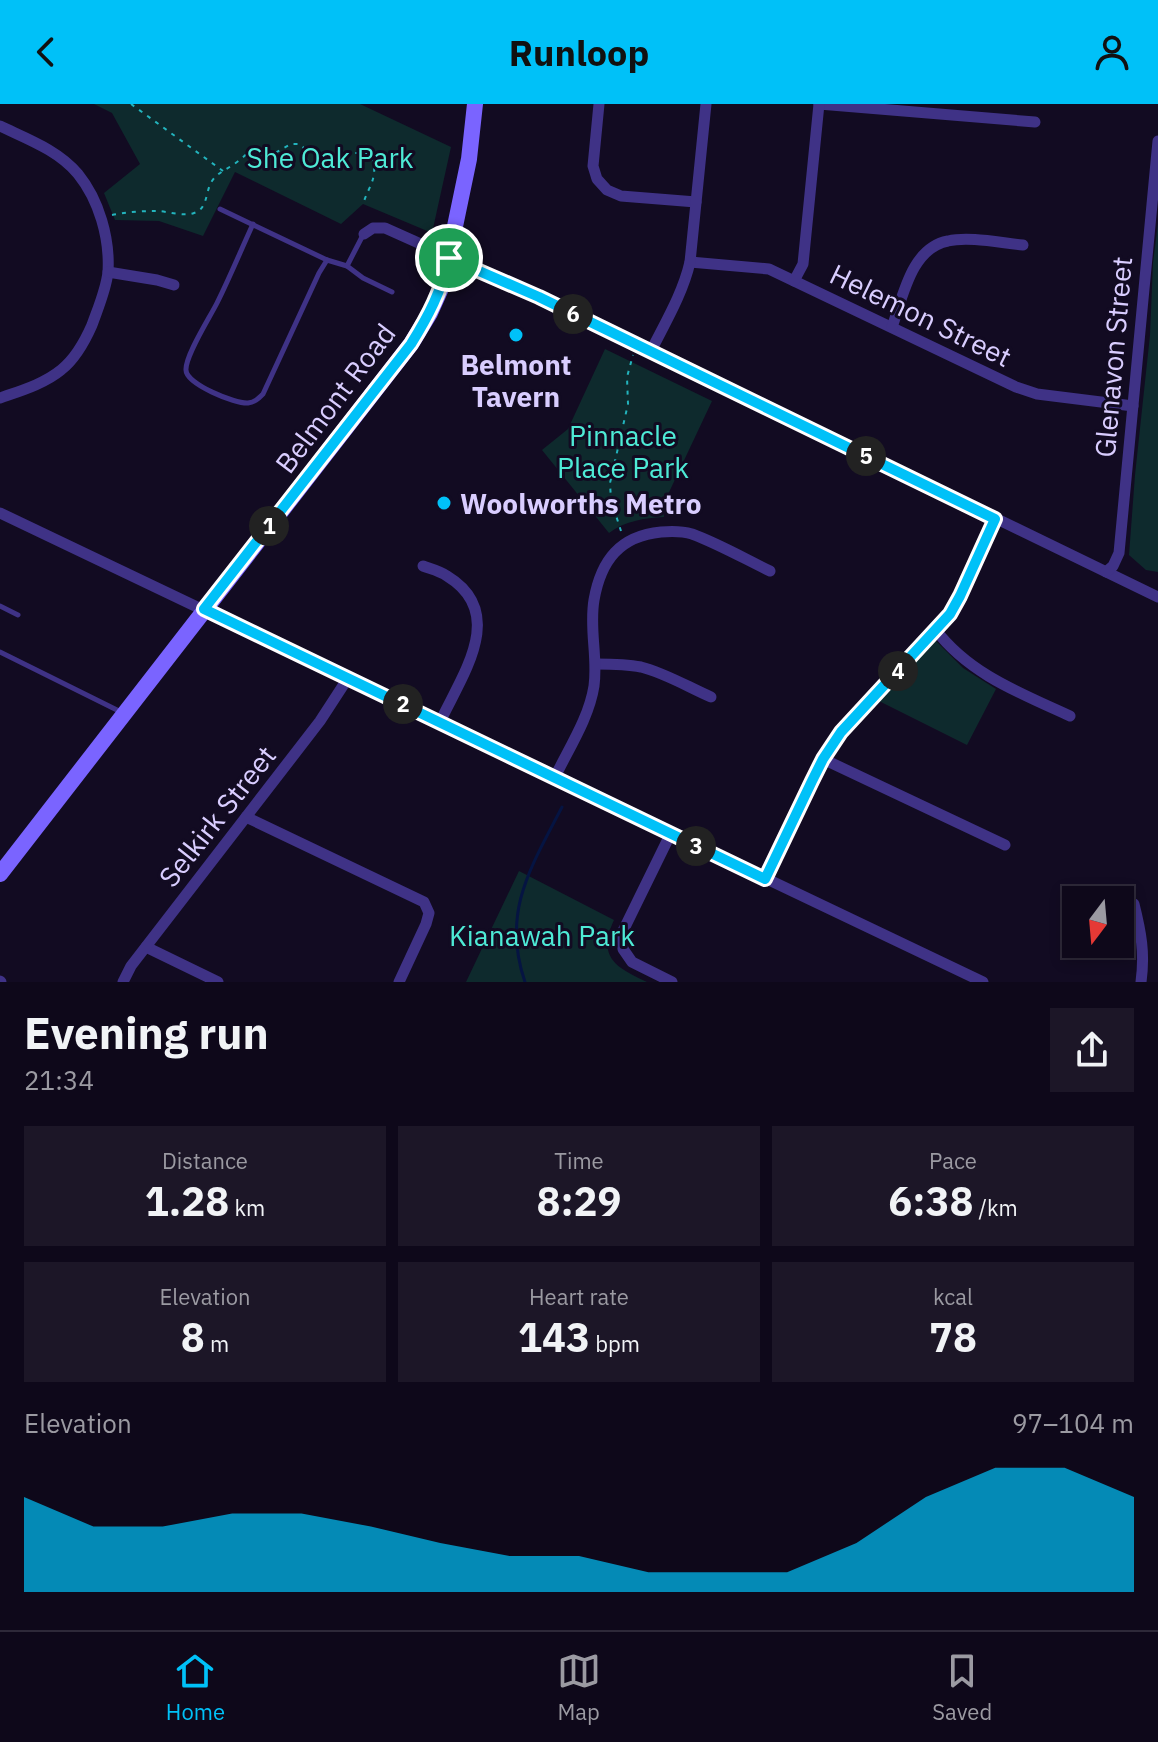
<!DOCTYPE html>
<meta charset="utf-8">
<style>
:root{--surface:#0e081a;--page:#1c1627;--text:#f1f3f6;--muted:#9b9aa2;--line:#2e2939;--accent:#00c1f8}
body{margin:0;font-family:"IBM Plex Sans",sans-serif;background:var(--page);color:var(--text);height:100vh;display:flex;flex-direction:column;font-size:30px;white-space:nowrap}
*{box-sizing:border-box;margin:0}
p{font-size:26px;color:var(--muted)}
.icon{flex:none;width:44px;height:44px;fill:none;stroke:currentColor;stroke-width:2;stroke-linecap:round;stroke-linejoin:round}
.map{position:relative;height:878px;overflow:hidden}
.drawer{display:flex;flex-direction:column;background:var(--surface);flex:1}
.drawer>*{flex:none}
.needle{width:52px;rotate:196deg}
.buttons{position:absolute;left:1062px;top:782px;display:grid;gap:16px}
.buttons a{display:grid;place-items:center;width:72px;height:72px;border-radius:0px;background:var(--surface);box-shadow:0 4px 12px #0003,0 0 0 2px var(--line);font-size:40px}
.pin{position:absolute;display:grid;place-items:center;width:68px;height:68px;color:#fff;margin:-34px;border:4px solid #fff;border-radius:50%;box-shadow:0 2px 8px #0007}
.km{position:absolute;width:40px;height:40px;margin:-20px;border-radius:50%;background:#222;color:#fff;font-size:22px;line-height:40px;text-align:center}
.round{display:grid;place-items:center;flex:none;width:84px;height:84px;border-radius:0px;background:var(--page)}
.head{display:flex;align-items:center;justify-content:space-between;height:136px;padding:0 24px}
h1{font-size:44px;font-weight:700;line-height:60px}
.metrics{display:grid;grid-template-columns:repeat(3,1fr);gap:12px;height:136px;padding:8px 24px}
.metrics div{display:grid;align-content:center;border-radius:0px;background:var(--page);text-align:center}
.metrics b{font-size:40px;font-weight:700}
.metrics small{font-size:22px;font-weight:400}
.metrics p{font-size:22px}
.chart{height:224px;padding:16px 24px}
.chart p{display:flex;justify-content:space-between}
.chart svg{width:100%;height:144px;margin-top:8px;fill:var(--accent);opacity:.7}
header{display:flex;justify-content:space-between;align-items:center;height:104px;padding:0 24px;background:var(--accent);color:#111;font-size:36px;font-weight:700}
.tabs{display:flex;justify-content:space-around;align-items:center;height:112px;border-top:2px solid var(--line);background:var(--surface);font-size:22px;color:var(--muted)}
.tabs a{display:grid;justify-items:center;gap:4px}
.tabs .selected{color:var(--accent)}
.map>svg:first-child{display:block}
</style>
<header><svg class="icon" aria-label="back" viewBox="0 0 24 24"><path d="M15 5l-7 7 7 7"/></svg>Runloop<svg class="icon" aria-label="person" viewBox="0 0 24 24"><circle cx="12" cy="8" r="4"/><path d="M4 21q1-7 8-7t8 7"/></svg></header>
<div class="map">
<svg width="1158" height="878" viewBox="0 0 1158 878">
<rect width="100%" height="100%" fill="#120b22"/>
<g fill="#0e2a2d">
<polygon points="94,0 360,0 451,43 432,129 363,100 341,120 235,68 203,132 159,117 115,116 104,89 140,60 112,9"/>
<polygon points="1158,119 1158,468 1146,466 1129,451 1135,371 1150,231 1153,159"/>
<path d="M605,245L712,297L663,401L664,413C645,414 624,417 609,429L542,346L568,325Z"/>
<polygon points="935,536 963,564 996,585 967,641 879,597"/>
<path d="M519,767L614,816C597,853 615,863 647,878H466Z"/>
</g>
<g fill="none" stroke-linecap="round" stroke-linejoin="round">
<path stroke="#051442" stroke-width="3" d="M525,878C501,808 531,763 562,703"/>
<g stroke="#23b4bd" stroke-width="2" stroke-dasharray="4 6" stroke-linecap="butt">
<polyline points="131,0 223,67"/>
<path d="M112,111C127,108 142,107 156,107C168,107 183,113 194,109C208,105 205,88 212,77C218,68 228,65 237,58C244,53 249,47 256,43L270,52L291,40H299L303,43L308,58L317,65L328,62L350,49H370C380,72 370,79 363,100"/>
<polyline points="621,427 611,396 610,379 628,300 627,273 633,251"/>
</g>
<g stroke="#3f3286" stroke-width="5">
<polyline points="220,105 327,156 347,162 363,174 392,188"/>
<path d="M253,120C241,146 230,173 217,199C210,213 185,252 186,266C186,280 235,300 248,299C255,298 258,295 263,290L319,169L327,156"/>
<polyline points="347,162 363,131"/>
<polyline points="0,502 18,511"/>
<polyline points="0,548 121,608"/>
</g>
<g stroke="#3f3286" stroke-width="11">
<polyline points="599,0 593,62 597,75 607,86 621,92 696,98"/>
<polyline points="819,0 1035,18"/>
<path d="M0,22C27,35 58,46 78,70C99,96 110,134 108,168C106,186 98,204 92,221C85,237 75,255 61,266C44,280 20,287 0,294"/>
<polyline points="364,130 373,124 385,124 539,193 1158,493"/>
<polyline points="690,158 769,165 1016,283 1037,290 1133,302"/>
<polyline points="108,168 157,176 174,181"/>
<polyline points="794,177 803,160 819,0"/>
<path d="M892,223C903,193 911,144 948,137C969,132 1001,139 1023,141"/>
<path d="M651,247C665,219 683,189 690,158L706,0"/>
<polyline points="0,409 983,878"/>
<path d="M423,462C431,465 440,467 447,472C508,509 462,571 440,618"/>
<polyline points="1106,468 1113,462 1119,449 1158,37"/>
<path d="M935,525C969,570 1020,589 1070,612"/>
<path d="M596,560C611,560 626,560 641,563C665,569 688,583 711,593"/>
<polyline points="823,655 1005,741"/>
<path d="M555,673C569,644 589,614 594,582C598,553 589,525 594,496C601,456 620,432 661,428C672,427 682,427 692,430C719,440 745,455 770,467"/>
<polyline points="246,713 424,798 429,809 426,820 399,878"/>
<polyline points="671,729 622,829 623,845 632,858 672,878"/>
<polyline points="765,775 812,677 841,628 950,510 960,492 995,415"/>
<path d="M1134,800C1141,828 1145,849 1141,878"/>
<polyline points="146,843 218,878"/>
<polyline points="0,877 1,878"/>
<polyline points="123,878 131,862 320,617 348,574"/>
</g>
<polyline stroke="#7a64ff" stroke-width="16" points="0,770 411,240 430,209 443,180 469,55 475,0"/>
</g>
<g fill="none" stroke-linecap="round" stroke-linejoin="round">
<defs>
<path id="route" d="M449,154L539,193L995,415L960,492L950,510L841,628L823,655L812,677L765,775L204,505L411,240C429,211 441,188 449,154Z"/>
</defs>
<use href="#route" stroke="#fff" stroke-width="16"/>
<use href="#route" stroke="#00c1f8" stroke-width="10"/>
</g>
<g fill="#00c1f8" stroke="#120b22" stroke-width="3">
<circle cx="516" cy="231" r="8"/>
<circle cx="444" cy="399" r="8"/>
</g>
<g text-anchor="middle" dominant-baseline="central" stroke-width="6" stroke-linejoin="round" paint-order="stroke">
<g font-size="28" fill="#4eead6" stroke="#120b22">
<text x="330" y="53">She Oak Park</text>
<text x="623" y="331">Pinnacle<tspan x="623" dy="32">Place Park</tspan></text>
<text x="542" y="831">Kianawah Park</text>
</g>
<g font-size="28" fill="#d9cdff" stroke="#120b22">
<text transform="translate(921 211) rotate(26)">Helemon Street</text>
<text transform="translate(1113 253) rotate(-85)">Glenavon Street</text>
<text transform="translate(335 294) rotate(-53)">Belmont Road</text>
<text transform="translate(217 712) rotate(-52)">Selkirk Street</text>
</g>
<g font-size="28" font-weight="bold" fill="#d9cdff" stroke="#120b22">
<text x="516" y="260">Belmont<tspan x="516" dy="32">Tavern</tspan></text>
<text x="460" y="399" text-anchor="start">Woolworths Metro</text>
</g>
</g>
</svg>
<div class="buttons">
<a><svg class="needle" viewBox="-14 -14 28 28"><path d="M0-13l5 13h-10z" fill="#e53935"/><path d="M0 13l5-13h-10z" fill="#9b9aa2"/></svg></a>
</div>
<div class="pin" style="left:449px;top:154px;background:#1e9e55"><svg class="icon" aria-label="arrive" viewBox="0 0 24 24"><path d="M6 21V4h12l-3 4 3 4H6"/></svg></div>
<b class="km" style="left:269px;top:422px">1</b>
<b class="km" style="left:403px;top:600px">2</b>
<b class="km" style="left:696px;top:742px">3</b>
<b class="km" style="left:898px;top:567px">4</b>
<b class="km" style="left:866px;top:352px">5</b>
<b class="km" style="left:573px;top:210px">6</b>
</div>
<section class="drawer">
<div class="head"><div><h1>Evening run</h1><p>21:34</p></div><a class="round"><svg class="icon" aria-label="share" viewBox="0 0 24 24"><path d="M12 15V3M7 8l5-5 5 5M5 13v7h14v-7"/></svg></a></div>
<div class="metrics">
<div><p>Distance</p><b>1.28<small> km</small></b></div>
<div><p>Time</p><b>8:29</b></div>
<div><p>Pace</p><b>6:38<small> /km</small></b></div>
</div>
<div class="metrics">
<div><p>Elevation</p><b>8<small> m</small></b></div>
<div><p>Heart rate</p><b>143<small> bpm</small></b></div>
<div><p>kcal</p><b>78</b></div>
</div>
<div class="chart"><p><span>Elevation</span>97–104 m</p>
<svg viewBox="0 0 160 44" preserveAspectRatio="none"><path d="M0 44V15L10 24L20 24L30 20L40 20L50 24L60 29L70 33L80 33L90 38L100 38L110 38L120 29L130 15L140 6L150 6L160 15V44z"/></svg>
</div>
</section>
<nav class="tabs">
<a class="selected"><svg class="icon" aria-label="home" viewBox="0 0 24 24"><path d="M3 11l9-7 9 7M6 9v11h12V9"/></svg>Home</a>
<a><svg class="icon" aria-label="map" viewBox="0 0 24 24"><path d="M3 6l6-2 6 2 6-2v14l-6 2-6-2-6 2zM9 4v14M15 6v14"/></svg>Map</a>
<a><svg class="icon" aria-label="saved" viewBox="0 0 24 24"><path d="M7 4h10v16l-5-4-5 4z"/></svg>Saved</a>
</nav>
